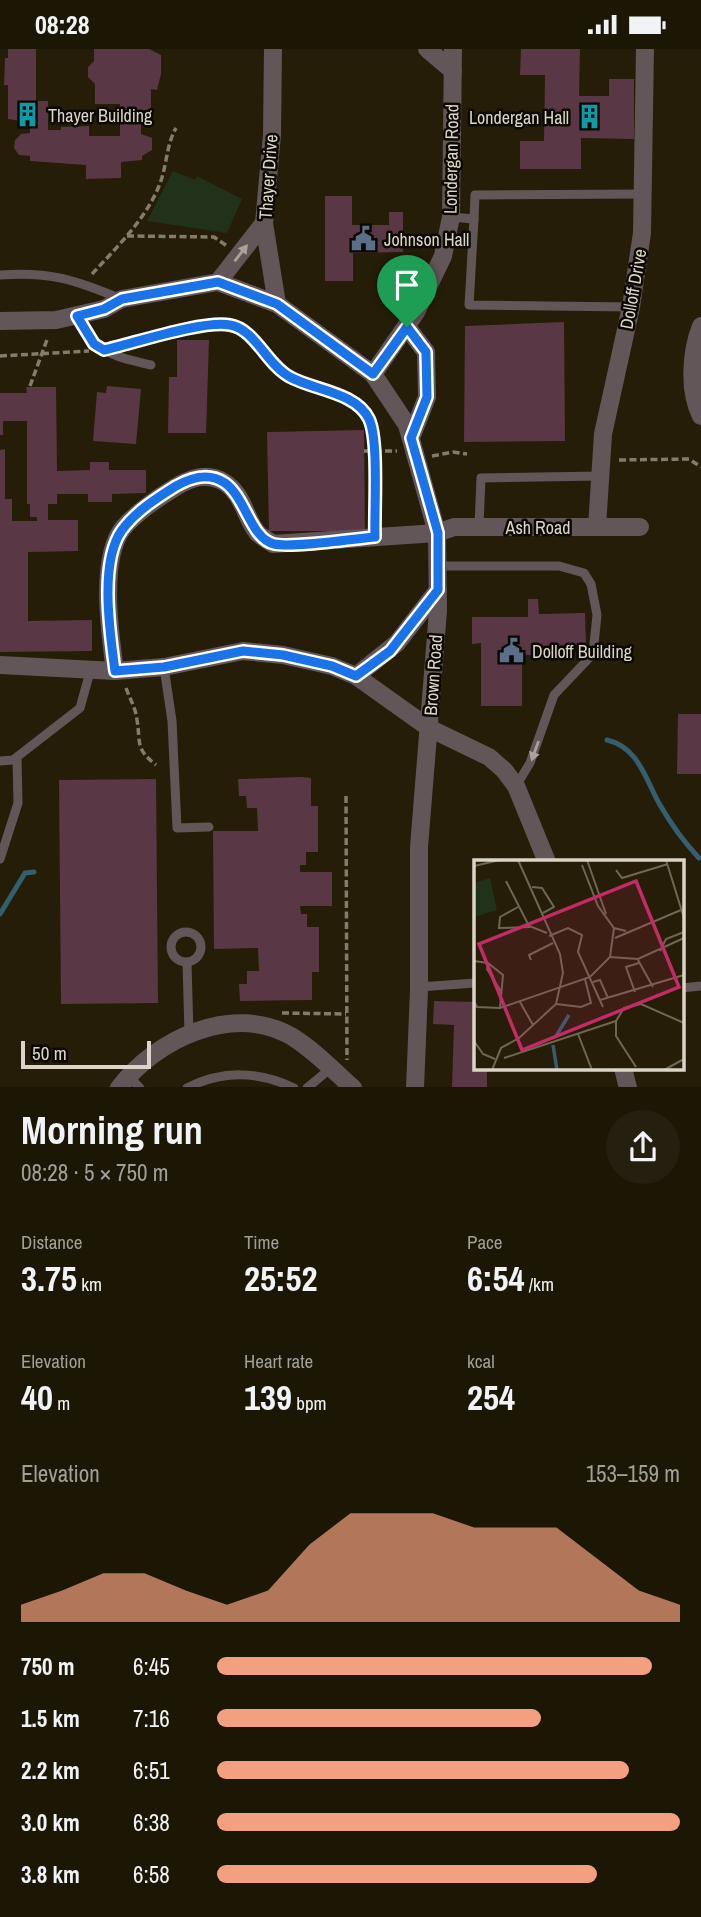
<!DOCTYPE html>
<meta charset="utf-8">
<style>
:root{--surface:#1c1605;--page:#251f0f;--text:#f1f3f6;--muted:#a09f9a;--accent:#f2a07f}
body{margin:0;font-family:"Archivo Narrow",sans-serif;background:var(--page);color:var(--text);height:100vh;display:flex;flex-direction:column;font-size:26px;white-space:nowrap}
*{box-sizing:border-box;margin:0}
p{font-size:23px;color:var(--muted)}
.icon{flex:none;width:38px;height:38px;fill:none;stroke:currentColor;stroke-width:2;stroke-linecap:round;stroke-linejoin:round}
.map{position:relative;height:1038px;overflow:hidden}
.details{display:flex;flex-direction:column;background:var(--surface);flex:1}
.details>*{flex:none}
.scale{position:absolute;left:21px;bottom:18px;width:130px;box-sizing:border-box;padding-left:7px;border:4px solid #dad5c8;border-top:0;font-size:19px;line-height:24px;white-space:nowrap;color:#dad5c8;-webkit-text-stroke:5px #0b0802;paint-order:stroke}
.pin{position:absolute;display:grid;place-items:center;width:60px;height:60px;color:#fff;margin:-72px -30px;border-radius:50% 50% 50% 0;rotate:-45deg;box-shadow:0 0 7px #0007}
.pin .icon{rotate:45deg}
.round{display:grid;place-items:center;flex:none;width:74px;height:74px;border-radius:37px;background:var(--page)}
.overview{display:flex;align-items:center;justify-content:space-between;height:119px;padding:0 21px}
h1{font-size:38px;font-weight:700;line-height:52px}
.figures{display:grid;grid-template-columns:repeat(3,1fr);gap:10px;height:119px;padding:7px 21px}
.figures div{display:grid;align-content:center}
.figures b{font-size:35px;font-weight:700}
.figures small{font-size:19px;font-weight:400}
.figures p{font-size:19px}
.chart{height:196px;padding:14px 21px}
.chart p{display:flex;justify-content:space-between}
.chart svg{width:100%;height:126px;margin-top:7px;fill:var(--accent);opacity:.7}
ul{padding:0 21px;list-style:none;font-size:23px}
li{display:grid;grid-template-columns:112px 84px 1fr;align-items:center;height:52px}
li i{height:18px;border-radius:9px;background:var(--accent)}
.status{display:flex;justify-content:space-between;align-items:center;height:49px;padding:0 35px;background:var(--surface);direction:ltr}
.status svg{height:19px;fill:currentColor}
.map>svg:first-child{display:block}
</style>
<div class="status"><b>08:28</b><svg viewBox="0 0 49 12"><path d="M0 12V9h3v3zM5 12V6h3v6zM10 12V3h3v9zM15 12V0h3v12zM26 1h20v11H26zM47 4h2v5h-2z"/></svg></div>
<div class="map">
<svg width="701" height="1039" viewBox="0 0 701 1039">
<rect width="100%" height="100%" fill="#251d07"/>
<polygon fill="#223119" points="173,122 195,131 197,127 242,150 227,184 147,172"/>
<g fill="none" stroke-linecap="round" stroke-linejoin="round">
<g stroke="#355f70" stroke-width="5">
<path d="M607,691C639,698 646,732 660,756C671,775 684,793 699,809"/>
<polyline points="0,865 25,824 34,823"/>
</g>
</g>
<g fill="#5a3744">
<polygon points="8,0 36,0 36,52 48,52 48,81 61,81 61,78 89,77 89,87 120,87 120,55 95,55 95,35 88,28 88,18 94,12 94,0 149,0 161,6 161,25 157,41 151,40 151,61 141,61 141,85 152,89 152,101 142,107 142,111 121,113 121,129 86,130 86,116 30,112 30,107 19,106 14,99 15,91 21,85 30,84 30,79 20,78 20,72 8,70 8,36 4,36 5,9 8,9"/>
<polygon points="521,0 580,0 579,47 609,47 609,30 634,30 634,90 581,89 581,120 520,120 520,92 544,92 545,26 520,26"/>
<polygon points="325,147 352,147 352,176 389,176 389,163 403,163 403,203 353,204 353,232 325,232"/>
<polygon points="564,273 565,392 464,393 465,277"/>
<polygon points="177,291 209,291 206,384 168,384 169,328 177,328"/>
<polygon points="107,337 141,340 136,395 93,392 97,343 106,344"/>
<polygon points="26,338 56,338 57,422 90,421 90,413 109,413 109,421 146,421 146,444 112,445 112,453 88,453 88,445 57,445 57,455 48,455 48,471 78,471 78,502 28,503 28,572 92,571 92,602 0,603 0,401 5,400 5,450 12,450 12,472 37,472 37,468 30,468 30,455 27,455 27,372 3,372 3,386 0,386 0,344 27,344"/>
<polygon points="364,381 365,482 269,482 267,383"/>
<polygon points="528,550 538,550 539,565 585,564 586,596 542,597 542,606 522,606 522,657 481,657 481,594 472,595 472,568 528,568"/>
<polygon points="678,665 701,665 701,725 677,725"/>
<polygon points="302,728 311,729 311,757 318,757 318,803 306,803 306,816 300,816 300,823 332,823 332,857 300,857 301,865 307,865 307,878 319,878 319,923 312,923 312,951 240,952 239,935 247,935 247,922 259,922 258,899 214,900 213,782 258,782 257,759 247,759 246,747 239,747 238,730"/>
<polygon points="156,730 158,954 61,955 59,731"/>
<polygon points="434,952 475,953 475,1019 487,1019 487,1039 452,1039 454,976 433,975"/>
</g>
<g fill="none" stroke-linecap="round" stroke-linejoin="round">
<g stroke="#837c6b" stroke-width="3.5" stroke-dasharray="7 3.5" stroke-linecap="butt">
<polyline points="127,187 214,188 227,197"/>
<path d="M92,225C117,198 145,171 159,137C167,118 166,96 176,79"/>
<path d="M127,296C155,290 205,270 232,276C254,281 267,314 287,326C311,342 357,342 369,372C379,395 374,446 375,473"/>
<polyline points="0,307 89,302"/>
<polyline points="30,337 48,288"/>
<polyline points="364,402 397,402"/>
<polyline points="432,407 453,403 467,405"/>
<polyline points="619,411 689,410 701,418"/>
<path d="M126,639C130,650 136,660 137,671C141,696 135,699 156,716"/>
<polyline points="346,747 347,1011"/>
<polyline points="282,964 346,965"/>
</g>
<g stroke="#625658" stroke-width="9">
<polyline points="451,168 474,170 475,146 643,145"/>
<polyline points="474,170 469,256 631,258"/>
<path d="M0,226C49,222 76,231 121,250"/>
<path d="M77,267C100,305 109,306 151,316"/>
<polyline points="479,477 481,429 601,427"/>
<polyline points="438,517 559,517 584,524 591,535 597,566 593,605 554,646 530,714 516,737"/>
<polyline points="164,618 172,672 177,779 209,778"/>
<polyline points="0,712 13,711 80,659 90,623"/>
<polyline points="0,810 18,754 17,709"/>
<circle cx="186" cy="898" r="15"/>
<polyline points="187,914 189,984"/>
<polyline points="419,938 475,934"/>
<polyline points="682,939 701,937"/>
<polyline points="129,1027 140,1039"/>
<path d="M187,1039C222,1021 259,1022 294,1039"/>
<polyline points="307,1039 331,1019"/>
</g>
<g stroke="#625658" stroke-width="18">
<polyline points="273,0 272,86 264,174 277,255"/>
<polyline points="427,0 453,22"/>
<polyline points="218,233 277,255 373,325 407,376 437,484 438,562 419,798 419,941 415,1039"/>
<polyline points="0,272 56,271 104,260 122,250 218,233 264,174"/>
<path d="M701,277C691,302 688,342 701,367"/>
<polyline points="407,278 426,303 427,348 411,389"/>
<polyline points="373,325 416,263 443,207 451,168 453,0"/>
<polyline points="597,478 603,385 631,258 642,184 645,0"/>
<polyline points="0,616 115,622 164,618 243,602 283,606 332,617 356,627 429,679 489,708 504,721 516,737 547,813"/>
<path d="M115,622C110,585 99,510 123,479C137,463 156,450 174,439C190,429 206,423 224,433C243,445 244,465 256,482C259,487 268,491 273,495L437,484L454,478H640"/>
<polyline points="356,627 397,594 438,541"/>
<polyline points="623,1019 628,1039"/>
<path d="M119,1039C156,990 232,954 291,987C314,1001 333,1021 353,1039"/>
</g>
</g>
<defs><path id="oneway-solid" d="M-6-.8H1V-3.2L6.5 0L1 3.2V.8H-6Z" transform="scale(1.75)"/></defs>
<g fill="#aaa29b">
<use href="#oneway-solid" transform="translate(241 204) rotate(-52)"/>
<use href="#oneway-solid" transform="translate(535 702) rotate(110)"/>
</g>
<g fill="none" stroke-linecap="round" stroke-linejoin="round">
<defs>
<path id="route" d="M218,233L277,255L373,325L407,278L426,303L427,348L411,389L438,484V541L390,602L356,627L332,617L283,606L243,602L164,618L115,622C110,584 99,513 122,481C136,462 157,449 176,437C192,428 209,423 225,434C246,449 251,490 274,495C292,499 353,490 375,488C374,462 379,391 369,370C356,343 313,341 290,328C267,316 255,280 230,276C203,271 135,294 104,301L94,295L77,267L104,260L122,250Z"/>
</defs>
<use href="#route" stroke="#fff" stroke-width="14"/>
<use href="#route" stroke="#1a73e8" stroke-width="9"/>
</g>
<defs>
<symbol id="building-bare" viewBox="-9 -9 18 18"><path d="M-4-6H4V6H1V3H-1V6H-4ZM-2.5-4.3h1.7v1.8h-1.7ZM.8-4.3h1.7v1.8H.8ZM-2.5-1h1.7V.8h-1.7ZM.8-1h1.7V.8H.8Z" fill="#0f9aa8" stroke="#0b0802" stroke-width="2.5" paint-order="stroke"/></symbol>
<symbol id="civic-bare" viewBox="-9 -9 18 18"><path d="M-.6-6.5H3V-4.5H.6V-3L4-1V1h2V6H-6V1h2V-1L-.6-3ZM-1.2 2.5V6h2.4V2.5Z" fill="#5c6f8a" stroke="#0b0802" stroke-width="2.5" paint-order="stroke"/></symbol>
</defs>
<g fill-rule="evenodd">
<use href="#building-bare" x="10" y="48" width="35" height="35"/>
<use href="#building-bare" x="572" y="50" width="35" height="35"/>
<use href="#civic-bare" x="346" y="172" width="35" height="35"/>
<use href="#civic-bare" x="494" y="584" width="35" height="35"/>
</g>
<g text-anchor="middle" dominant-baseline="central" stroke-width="5" stroke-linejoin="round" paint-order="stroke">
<g font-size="18" fill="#dad5c8" stroke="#0b0802" text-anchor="start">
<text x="48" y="66">Thayer Building</text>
<text x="569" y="68" text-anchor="end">Londergan Hall</text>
<text x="384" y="190">Johnson Hall</text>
<text x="532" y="602">Dolloff Building</text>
</g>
<g font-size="18" fill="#dad5c8" stroke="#0b0802">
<text transform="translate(451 110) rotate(-89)">Londergan Road</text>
<text transform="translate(268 128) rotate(-86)">Thayer Drive</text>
<text transform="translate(633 240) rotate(-80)">Dolloff Drive</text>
<text x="538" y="478">Ash Road</text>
<text transform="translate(433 626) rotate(-86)">Brown Road</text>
</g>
</g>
<g transform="translate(474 811)">
<rect width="210" height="210" fill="#251d07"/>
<path d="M16,18L23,50L0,57V23Z" fill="#223119"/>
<path fill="none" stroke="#355f70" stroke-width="3.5" d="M82,176L95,155M79,185L83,210"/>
<path fill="none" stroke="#6d6754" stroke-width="2" d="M113,0L132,54M192,0L210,58M108,5L124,46L140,68L152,71M0,6L26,0M142,10L148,18L194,4M32,21L55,66L73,73M58,27L68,28L80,47L69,53M44,47L26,57L25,68L56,67M75,76L94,68L108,75L104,92L129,147M141,78L207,50M186,91L192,79L210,72M136,97L164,99L210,78M57,100L55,95L79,83M164,100L179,127M0,101L14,103L29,115L26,148M15,103L13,109L28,133M119,122L126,120L134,138M161,132L152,107L165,103M126,140L210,115M0,141L3,147L26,148L116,117L136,97L140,68M46,142L59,165M82,144L107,147L117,143L111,119M104,174L118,210M0,181L9,194L21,199M30,198L142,161M162,207L142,176V161L150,148L167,144L210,163M18,210L27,188L45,178L82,144L89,113L86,94L44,0M190,210L210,199"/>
<path fill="#c42b66" fill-opacity="0.15" stroke="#c42b66" stroke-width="3.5" d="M162,21L205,127L48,190L5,84Z"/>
<rect width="210" height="210" fill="none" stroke="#dad5c8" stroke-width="3.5"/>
</g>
</svg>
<div class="scale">50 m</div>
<div class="pin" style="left:407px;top:278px;background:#1e9e55"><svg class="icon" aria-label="arrive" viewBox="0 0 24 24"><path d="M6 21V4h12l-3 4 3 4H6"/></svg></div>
</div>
<section class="details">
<div class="overview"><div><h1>Morning run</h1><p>08:28 · 5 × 750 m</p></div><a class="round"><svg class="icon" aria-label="share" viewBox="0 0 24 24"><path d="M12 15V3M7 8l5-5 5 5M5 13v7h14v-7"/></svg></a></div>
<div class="figures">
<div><p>Distance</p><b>3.75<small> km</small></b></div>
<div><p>Time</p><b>25:52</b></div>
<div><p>Pace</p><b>6:54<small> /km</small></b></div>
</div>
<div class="figures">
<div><p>Elevation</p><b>40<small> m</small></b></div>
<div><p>Heart rate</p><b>139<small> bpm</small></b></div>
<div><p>kcal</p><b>254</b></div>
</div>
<div class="chart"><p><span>Elevation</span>153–159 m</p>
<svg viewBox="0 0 160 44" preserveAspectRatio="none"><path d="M0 44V38L10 33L20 27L30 27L40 33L50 38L60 33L70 17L80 6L90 6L100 6L110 11L120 11L130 11L140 22L150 33L160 38V44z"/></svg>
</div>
<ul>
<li><b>750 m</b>6:45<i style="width:94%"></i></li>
<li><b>1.5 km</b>7:16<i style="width:70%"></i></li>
<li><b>2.2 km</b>6:51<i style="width:89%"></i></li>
<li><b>3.0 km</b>6:38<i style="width:100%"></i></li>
<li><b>3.8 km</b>6:58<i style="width:82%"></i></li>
</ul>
</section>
